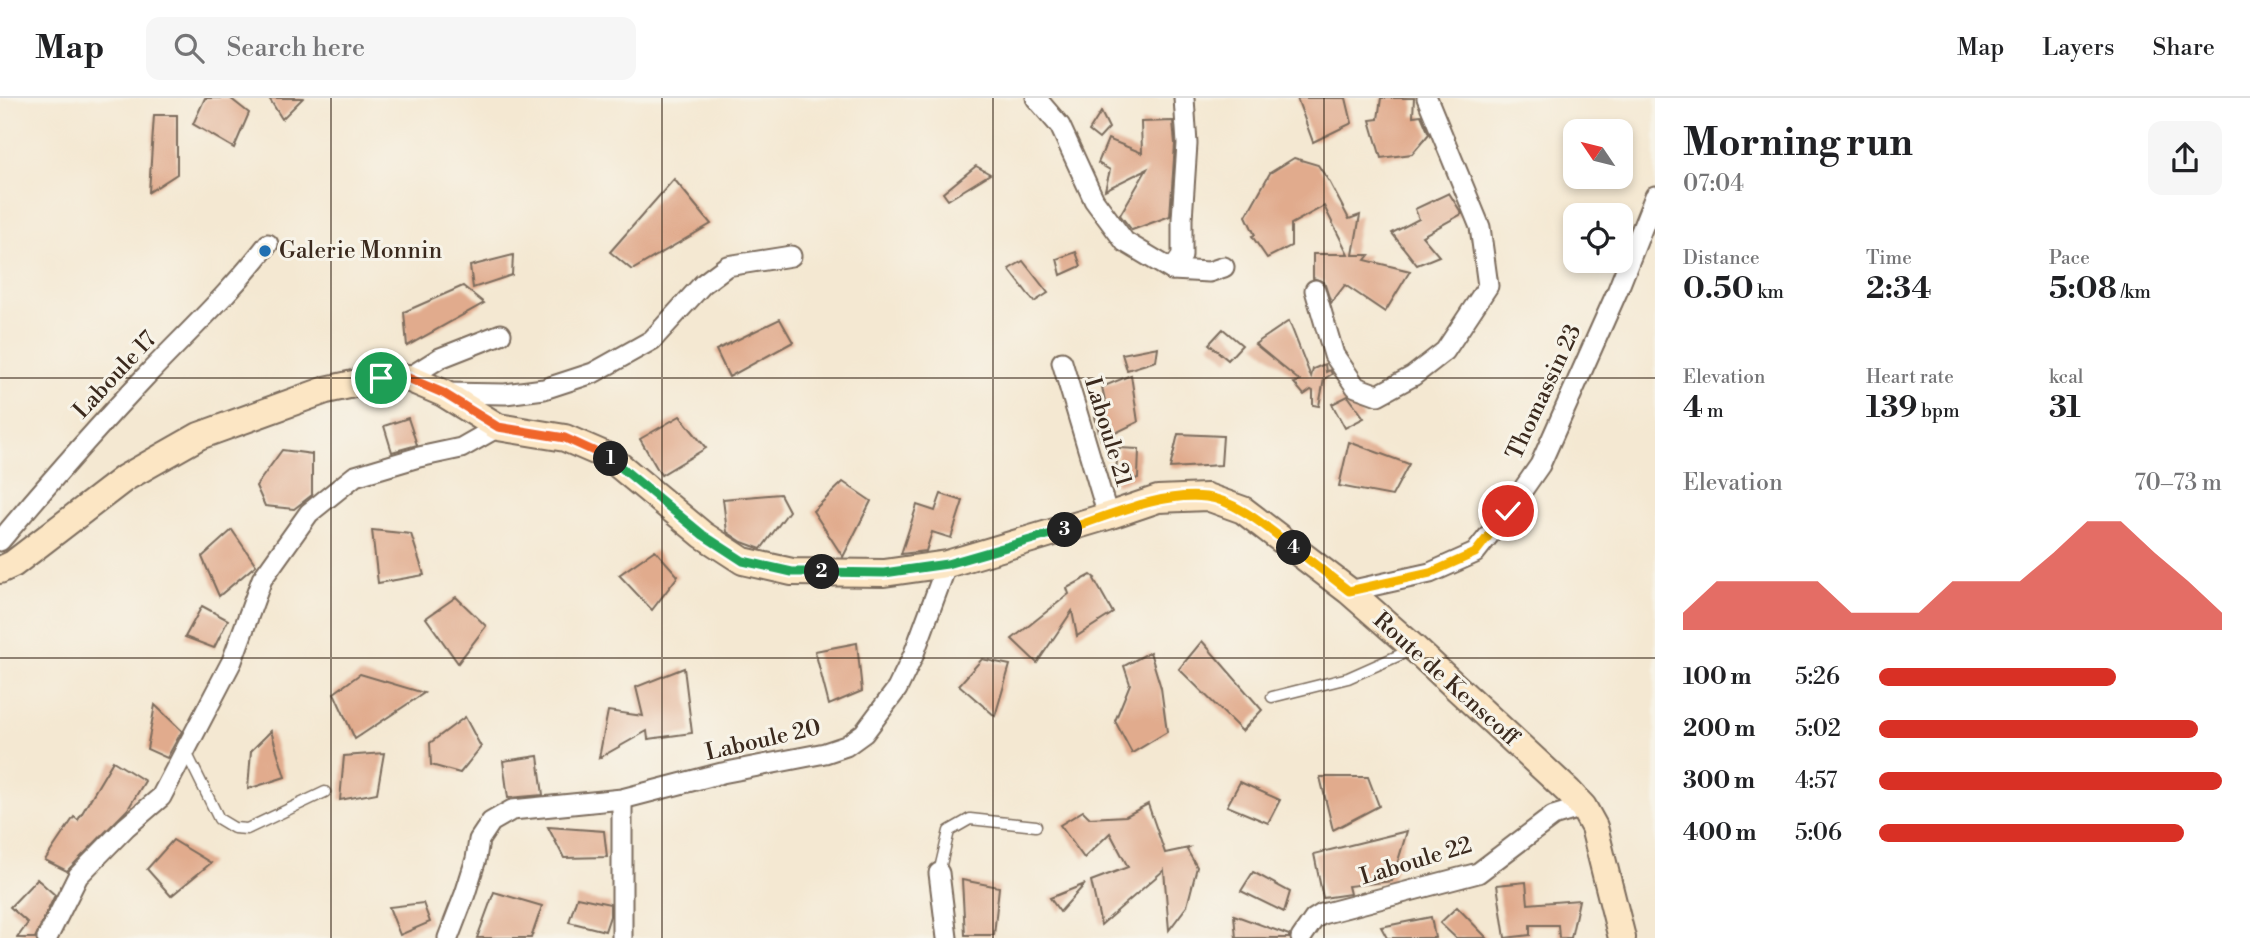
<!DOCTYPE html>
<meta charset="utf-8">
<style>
:root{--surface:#fff;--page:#f6f6f6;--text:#202124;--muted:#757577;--line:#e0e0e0;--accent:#d93025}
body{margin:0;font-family:"Libre Bodoni",serif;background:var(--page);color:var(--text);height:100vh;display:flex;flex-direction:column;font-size:26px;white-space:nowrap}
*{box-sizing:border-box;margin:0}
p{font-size:23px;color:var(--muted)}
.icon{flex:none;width:38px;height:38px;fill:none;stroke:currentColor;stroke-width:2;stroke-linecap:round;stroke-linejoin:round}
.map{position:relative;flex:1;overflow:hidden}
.panel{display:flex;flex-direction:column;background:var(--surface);width:595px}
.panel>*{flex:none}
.needle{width:46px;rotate:305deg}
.fabs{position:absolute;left:1563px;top:21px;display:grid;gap:14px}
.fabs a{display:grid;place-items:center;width:70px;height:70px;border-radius:14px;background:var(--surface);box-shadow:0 4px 10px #0003;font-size:35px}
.pin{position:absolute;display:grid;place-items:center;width:60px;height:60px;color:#fff;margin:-30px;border:4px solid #fff;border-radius:50%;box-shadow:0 2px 7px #0007}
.km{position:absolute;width:35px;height:35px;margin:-18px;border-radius:50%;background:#222;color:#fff;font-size:19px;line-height:35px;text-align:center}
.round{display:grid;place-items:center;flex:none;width:74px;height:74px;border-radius:14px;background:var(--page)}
.summary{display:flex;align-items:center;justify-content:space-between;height:119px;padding:0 28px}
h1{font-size:38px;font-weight:700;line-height:52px}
.stats{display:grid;grid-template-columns:repeat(3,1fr);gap:10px;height:119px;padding:7px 28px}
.stats div{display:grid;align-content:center}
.stats b{font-size:30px;font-weight:700}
.stats small{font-size:19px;font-weight:400}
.stats p{font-size:19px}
.chart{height:196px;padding:14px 28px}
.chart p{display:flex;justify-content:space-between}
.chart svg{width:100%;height:126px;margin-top:7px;fill:var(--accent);opacity:.7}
ul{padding:0 28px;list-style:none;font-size:23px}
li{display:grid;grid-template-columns:112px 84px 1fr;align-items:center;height:52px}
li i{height:18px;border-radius:9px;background:var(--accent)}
header{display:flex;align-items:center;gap:42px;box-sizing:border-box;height:98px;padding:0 35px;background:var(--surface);border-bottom:2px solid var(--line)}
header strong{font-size:33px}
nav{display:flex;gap:38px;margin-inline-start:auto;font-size:24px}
.search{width:490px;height:63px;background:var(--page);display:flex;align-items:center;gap:18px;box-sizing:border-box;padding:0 24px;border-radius:14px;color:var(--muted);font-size:26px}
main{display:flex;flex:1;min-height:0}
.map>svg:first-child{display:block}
</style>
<header>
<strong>Map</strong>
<div class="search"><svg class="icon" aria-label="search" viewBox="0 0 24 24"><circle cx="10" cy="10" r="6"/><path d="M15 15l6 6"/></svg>Search here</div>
<nav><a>Map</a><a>Layers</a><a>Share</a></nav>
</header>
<main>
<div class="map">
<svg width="1655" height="840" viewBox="0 0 1655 840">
<rect width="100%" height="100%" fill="#f7f3e8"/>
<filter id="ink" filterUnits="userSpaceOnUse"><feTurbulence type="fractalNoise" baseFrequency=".0143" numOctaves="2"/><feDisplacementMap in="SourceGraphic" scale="14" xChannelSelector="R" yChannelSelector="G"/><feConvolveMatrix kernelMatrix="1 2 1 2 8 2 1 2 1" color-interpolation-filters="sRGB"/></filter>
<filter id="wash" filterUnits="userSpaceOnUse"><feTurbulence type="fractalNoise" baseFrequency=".00686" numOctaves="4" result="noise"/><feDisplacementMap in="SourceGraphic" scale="28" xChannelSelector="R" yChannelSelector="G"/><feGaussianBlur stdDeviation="1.57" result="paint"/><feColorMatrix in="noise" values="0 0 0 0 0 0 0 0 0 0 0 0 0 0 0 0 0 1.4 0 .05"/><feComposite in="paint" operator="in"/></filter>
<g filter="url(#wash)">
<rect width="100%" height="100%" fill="#f4e8d2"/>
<g id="blocks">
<g fill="#e1ab8d">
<polygon points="205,0 230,0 249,15 234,50 193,26"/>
<polygon points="269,0 303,0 282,21"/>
<polygon points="1297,0 1346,0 1352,25 1313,44"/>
<polygon points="1381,0 1414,0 1413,18 1421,17 1429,36 1412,56 1381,60 1370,22 1378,21"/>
<polygon points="1101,14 1109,30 1099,41 1089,33"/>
<polygon points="154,17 177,17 177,76 149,94"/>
<polygon points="1173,23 1175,46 1170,118 1132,132 1120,117 1147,71 1105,92 1110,72 1098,65 1108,41 1142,55 1141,24"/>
<polygon points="1294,60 1318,67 1330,85 1349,121 1360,117 1353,157 1369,157 1365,162 1410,173 1385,214 1345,187 1331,205 1324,184 1313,180 1313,156 1348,156 1324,108 1291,126 1291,148 1267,160 1252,138 1255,137 1246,118 1270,75"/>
<polygon points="976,68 990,76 948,102 943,95"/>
<polygon points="674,81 711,126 632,172 610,154"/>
<polygon points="1449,95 1462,116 1422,138 1439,158 1417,167 1392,135 1419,121 1415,111"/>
<polygon points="1076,154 1081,168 1061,177 1057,161"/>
<polygon points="513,157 512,177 473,190 470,168"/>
<polygon points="1023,163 1048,195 1034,204 1009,171"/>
<polygon points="463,188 484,205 407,248 404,214"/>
<polygon points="780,221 793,244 729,279 716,252"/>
<polygon points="1289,223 1311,279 1313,271 1325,266 1326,274 1330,272 1332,276 1324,281 1319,308 1313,307 1313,293 1311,292 1304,297 1294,285 1300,283 1255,246"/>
<polygon points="1223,231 1242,247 1228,262 1209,246"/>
<polygon points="1158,249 1156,263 1127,272 1122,256"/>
<polygon points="1131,277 1138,324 1101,342 1095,319 1106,307 1102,289"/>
<polygon points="1348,298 1364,320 1345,330 1332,306"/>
<polygon points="680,318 706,350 661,377 640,341"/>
<polygon points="408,320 417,347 392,354 384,328"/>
<polygon points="1178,336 1223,338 1221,367 1170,370"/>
<polygon points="1349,344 1409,366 1392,398 1339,388"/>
<polygon points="1118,350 1139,351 1138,380 1115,387"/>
<polygon points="282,352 312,356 312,397 294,411 265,408 256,388"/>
<polygon points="843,384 871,403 843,459 813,413"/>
<polygon points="780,396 789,413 761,451 742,444 727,434 723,401"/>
<polygon points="941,396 963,403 951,440 932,434 926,453 901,456 917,407 935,413"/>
<polygon points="232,432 256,467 219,498 202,459"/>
<polygon points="372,432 411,436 424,477 378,485"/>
<polygon points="655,452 678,478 652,512 619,477"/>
<polygon points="1091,477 1095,480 1094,481 1113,515 1077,538 1072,513 1037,565 1012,541 1069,496 1067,490"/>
<polygon points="456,499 486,528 458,565 426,520"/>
<polygon points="202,508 228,522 214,550 185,539"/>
<polygon points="1202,543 1262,612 1242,633 1179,571"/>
<polygon points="857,545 862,593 829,607 815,553"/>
<polygon points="1150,554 1161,590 1167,634 1132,655 1115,623 1130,586 1124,568"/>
<polygon points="982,561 1010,567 995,618 959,587"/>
<polygon points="684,570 692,635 648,641 647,633 599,660 608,613 643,618 636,589"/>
<polygon points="360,576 424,595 355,641 334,595"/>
<polygon points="155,607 182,633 167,660 147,651"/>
<polygon points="465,619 481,649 460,675 431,667 430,645"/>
<polygon points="271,633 285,679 248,691 251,653"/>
<polygon points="384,655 377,695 340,702 344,658"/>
<polygon points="538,658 543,697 508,700 503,663"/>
<polygon points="113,663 145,683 128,711 67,773 45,762 74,719 78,722"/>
<polygon points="1320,679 1368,679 1379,708 1333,732"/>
<polygon points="1240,684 1280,702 1268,725 1227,708"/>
<polygon points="1148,706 1165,755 1189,750 1187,752 1197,769 1187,808 1169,832 1164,772 1101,827 1091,783 1128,769 1110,735 1084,760 1060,727 1083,713 1090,720 1126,718"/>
<polygon points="548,729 604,733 607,759 564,760"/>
<polygon points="1407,733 1392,783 1348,788 1350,796 1323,800 1314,756"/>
<polygon points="173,742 211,765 171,798 147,771"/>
<polygon points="1253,774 1290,794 1284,814 1241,793"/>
<polygon points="37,781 55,797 35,840 17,840 28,825 10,809"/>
<polygon points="962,782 999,789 994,837 965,837"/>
<polygon points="1526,784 1528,806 1579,802 1571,840 1559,840 1558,827 1530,827 1530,837 1505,840 1497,787"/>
<polygon points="1085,786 1060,814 1050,800"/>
<polygon points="494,794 542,808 531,840 477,840"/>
<polygon points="577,799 610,806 610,818 605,833 569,824"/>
<polygon points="423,805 430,824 400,837 389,809"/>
<polygon points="1457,809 1487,840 1456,840 1440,825"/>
<polygon points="1234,817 1289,837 1289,840 1236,840"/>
<polygon points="1431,819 1435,840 1387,840 1381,829"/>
</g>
</g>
</g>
<g filter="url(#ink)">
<use href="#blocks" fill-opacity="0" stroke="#7c6c5d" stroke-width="2"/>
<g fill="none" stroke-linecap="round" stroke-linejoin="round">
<defs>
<g id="lane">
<polyline points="1272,599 1348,580 1411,552"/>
<polyline points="186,654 219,721 234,730 247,731 325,694"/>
<polyline points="939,775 949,733 970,721 1036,728"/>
</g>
<g id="street">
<polyline points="1036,0 1060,28 1094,102 1125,144 1172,172 1209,174 1224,169"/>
<polyline points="1172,172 1182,158 1182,121 1187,46 1184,0"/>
<polyline points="1315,192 1334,257 1356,289 1378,297 1413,278 1445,253 1488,188 1480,129 1427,0"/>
<polyline points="1062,264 1108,418"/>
<polyline points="408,280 440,260 501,236"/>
<polyline points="444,295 505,296 544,291 593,275 652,242 703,186 727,168 791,158"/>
<path d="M0,443C47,387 95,332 145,279C187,235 231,194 268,146"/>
<polyline points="1349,493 1430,475 1475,455 1508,413 1540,367 1617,194 1655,98"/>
<polyline points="939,775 947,840"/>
<polyline points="47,840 78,778 126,729 161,699 232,563 262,481 309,415 355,378 419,359 461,350 498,329"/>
<polyline points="448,840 465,796 476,761 479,742 491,724 512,712 622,701 722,675 825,655 846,648 864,635 897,591 913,558 947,466"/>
<polyline points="622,840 622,701"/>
<polyline points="1301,840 1314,821 1322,816 1478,775 1553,718 1583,709"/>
</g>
<polyline id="secondary" points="0,472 13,466 125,380 199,338 326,292 381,280 408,280 443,295 498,329 565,340 609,359 703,437 743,463 792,474 884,475 947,466 1108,418 1158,401 1207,399 1243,412 1349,493 1414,550 1568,693 1583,709 1594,729 1622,840"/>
</defs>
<use href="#lane" stroke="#7c6c5d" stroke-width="13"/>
<use href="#street" stroke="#7c6c5d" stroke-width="23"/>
<use href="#secondary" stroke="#7c6c5d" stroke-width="30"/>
<use href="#lane" stroke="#fff" stroke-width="10"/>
<use href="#street" stroke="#fff" stroke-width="19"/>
<use href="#secondary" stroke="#fce6c4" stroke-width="26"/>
</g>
</g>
<g fill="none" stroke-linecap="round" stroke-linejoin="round" filter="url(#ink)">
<defs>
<polyline id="split-1" points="381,280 408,280 443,295 498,329 565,340 611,361"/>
<polyline id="split-2" points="611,361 703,437 743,463 792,474 822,474"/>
<polyline id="split-3" points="822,474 884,475 947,466 1065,432"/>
<path id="split-4" d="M1065,432C1109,418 1159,394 1206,399C1236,402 1270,432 1294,450"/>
<polyline id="split-5" points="1294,450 1349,493 1430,475 1475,455 1508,413"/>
</defs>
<use href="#split-1" stroke="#fff" stroke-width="14"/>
<use href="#split-2" stroke="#fff" stroke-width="14"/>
<use href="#split-3" stroke="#fff" stroke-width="14"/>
<use href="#split-4" stroke="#fff" stroke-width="14"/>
<use href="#split-5" stroke="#fff" stroke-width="14"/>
<use href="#split-1" stroke="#f0652b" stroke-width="9"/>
<use href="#split-2" stroke="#22a559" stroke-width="9"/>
<use href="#split-3" stroke="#22a559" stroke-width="9"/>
<use href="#split-4" stroke="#f5b400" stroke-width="9"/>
<use href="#split-5" stroke="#f5b400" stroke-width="9"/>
</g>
<path fill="none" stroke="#3b2a1e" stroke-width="2" stroke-opacity="0.55" d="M331,0V840M662,0V840M993,0V840M1324,0V840M0,280H1655M0,560H1655"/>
<circle fill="#1f6fb2" stroke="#f7f3e8" stroke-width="2.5" cx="265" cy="153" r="7"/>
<g text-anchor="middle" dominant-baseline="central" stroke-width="6" stroke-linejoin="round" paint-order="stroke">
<g font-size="23" fill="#3b2a1e" stroke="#f7f3e8" text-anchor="start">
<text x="279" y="153">Galerie Monnin</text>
</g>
<g font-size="23" fill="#3b2a1e" stroke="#f7f3e8">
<text transform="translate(115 277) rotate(-47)">Laboule 17</text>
<text transform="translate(1544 294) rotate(-65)">Thomassin 23</text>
<text transform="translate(1108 334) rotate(73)">Laboule 21</text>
<text transform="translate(1446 581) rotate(42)">Route de Kenscoff</text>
<text transform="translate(763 642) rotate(-13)">Laboule 20</text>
<text transform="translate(1416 763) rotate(-17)">Laboule 22</text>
</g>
</g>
</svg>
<div class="fabs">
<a><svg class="needle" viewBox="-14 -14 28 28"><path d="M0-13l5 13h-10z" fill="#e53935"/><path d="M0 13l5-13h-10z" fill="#757577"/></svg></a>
<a><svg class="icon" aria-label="locate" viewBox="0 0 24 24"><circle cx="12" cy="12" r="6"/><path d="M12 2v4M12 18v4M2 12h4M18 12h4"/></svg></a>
</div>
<div class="pin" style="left:381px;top:280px;background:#1e9e55"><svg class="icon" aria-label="arrive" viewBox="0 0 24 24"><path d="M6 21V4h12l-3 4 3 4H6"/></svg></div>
<div class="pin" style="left:1508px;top:413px;background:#d93025"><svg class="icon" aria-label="check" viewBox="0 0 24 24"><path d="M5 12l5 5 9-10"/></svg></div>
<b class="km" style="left:611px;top:361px">1</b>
<b class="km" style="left:822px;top:474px">2</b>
<b class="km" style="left:1065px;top:432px">3</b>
<b class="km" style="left:1294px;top:450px">4</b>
</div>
<section class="panel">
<div class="summary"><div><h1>Morning run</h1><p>07:04</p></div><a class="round"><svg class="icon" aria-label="share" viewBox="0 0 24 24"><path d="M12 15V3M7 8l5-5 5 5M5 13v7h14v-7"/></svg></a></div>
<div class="stats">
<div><p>Distance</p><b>0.50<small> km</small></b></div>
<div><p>Time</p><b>2:34</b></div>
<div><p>Pace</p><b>5:08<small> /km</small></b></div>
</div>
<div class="stats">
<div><p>Elevation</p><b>4<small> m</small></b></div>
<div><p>Heart rate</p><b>139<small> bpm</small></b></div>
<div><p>kcal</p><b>31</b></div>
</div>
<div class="chart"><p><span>Elevation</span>70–73 m</p>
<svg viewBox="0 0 160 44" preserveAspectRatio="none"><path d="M0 44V38L10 27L20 27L30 27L40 27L50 38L60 38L70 38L80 27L90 27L100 27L110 17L120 6L130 6L140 17L150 27L160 38V44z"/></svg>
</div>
<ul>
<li><b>100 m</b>5:26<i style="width:69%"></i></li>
<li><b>200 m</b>5:02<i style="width:93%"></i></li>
<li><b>300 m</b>4:57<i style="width:100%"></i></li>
<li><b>400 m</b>5:06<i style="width:89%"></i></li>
</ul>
</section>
</main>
